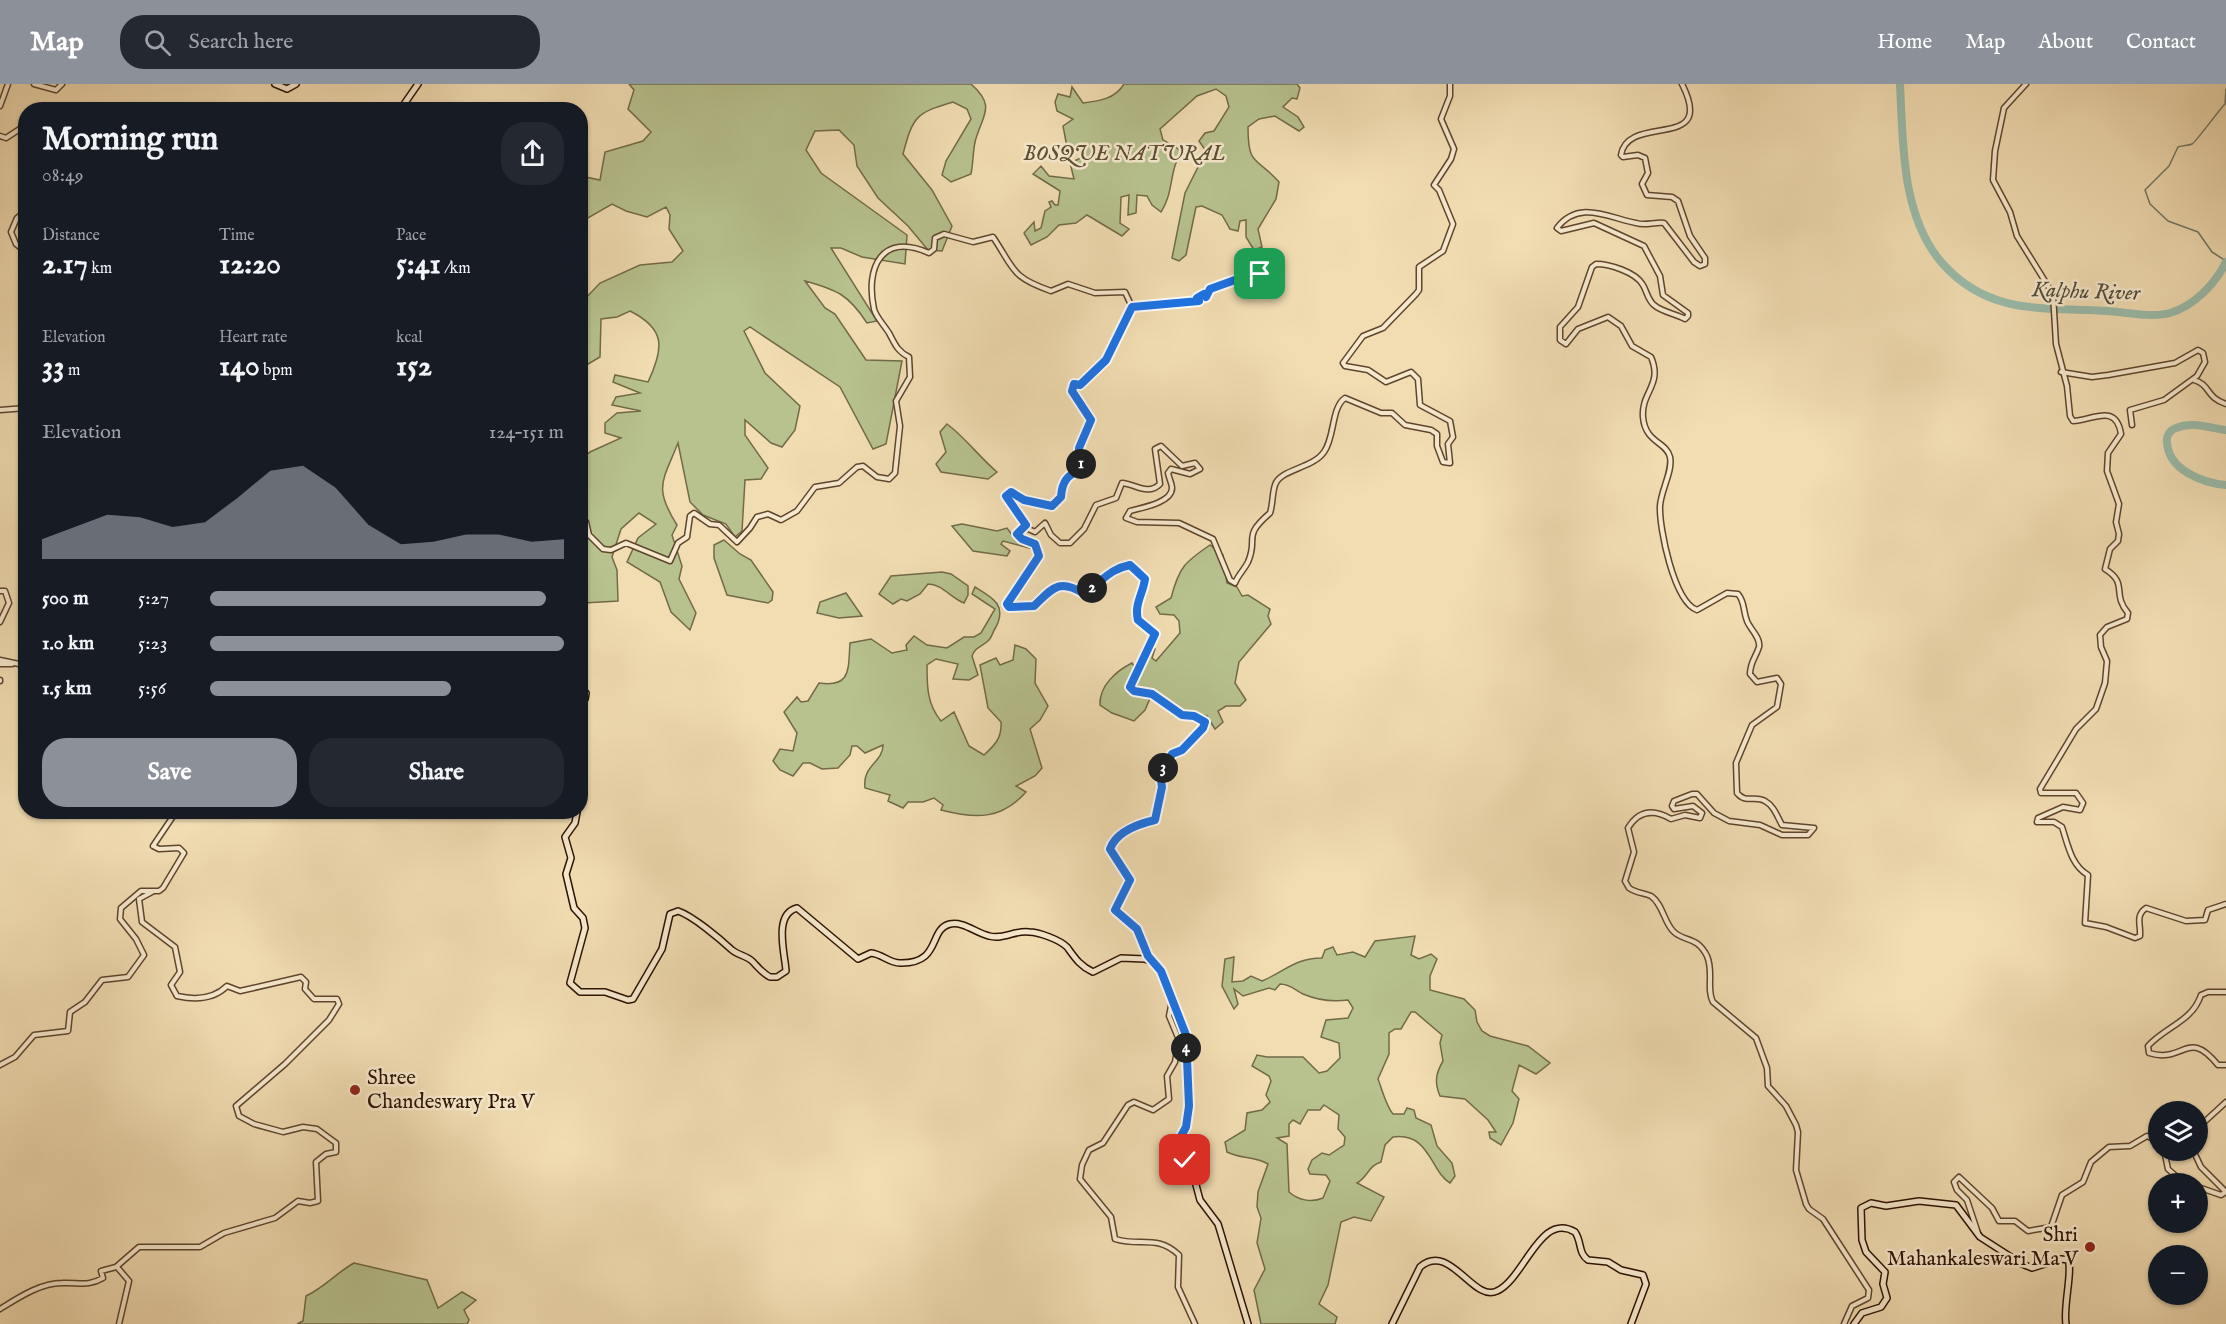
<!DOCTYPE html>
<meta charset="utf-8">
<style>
:root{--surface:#171b24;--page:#242831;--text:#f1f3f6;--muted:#9ea1a6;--accent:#8c9099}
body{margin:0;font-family:"IM FELL English",serif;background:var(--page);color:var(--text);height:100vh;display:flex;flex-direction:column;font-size:22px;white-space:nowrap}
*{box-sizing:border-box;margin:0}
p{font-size:20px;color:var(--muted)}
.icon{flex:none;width:33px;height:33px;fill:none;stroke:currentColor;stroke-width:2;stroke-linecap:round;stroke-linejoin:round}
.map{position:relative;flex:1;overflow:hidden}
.panel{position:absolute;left:18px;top:18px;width:570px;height:717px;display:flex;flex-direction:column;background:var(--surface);border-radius:24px;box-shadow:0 2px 4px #0004}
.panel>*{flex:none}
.buttons{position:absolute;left:2148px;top:1017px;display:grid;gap:12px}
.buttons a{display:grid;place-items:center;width:60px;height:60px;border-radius:50%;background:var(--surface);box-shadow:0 2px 4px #0004;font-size:30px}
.pin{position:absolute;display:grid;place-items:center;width:51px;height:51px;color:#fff;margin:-26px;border-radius:12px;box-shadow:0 3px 9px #0006}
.km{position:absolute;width:30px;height:30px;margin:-15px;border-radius:50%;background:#222;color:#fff;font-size:16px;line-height:30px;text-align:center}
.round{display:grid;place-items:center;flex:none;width:63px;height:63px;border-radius:24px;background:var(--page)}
.head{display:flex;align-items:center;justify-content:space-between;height:102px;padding:0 24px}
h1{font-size:33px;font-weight:800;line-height:45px}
.metrics{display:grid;grid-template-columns:repeat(3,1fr);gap:9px;height:102px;padding:6px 24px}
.metrics div{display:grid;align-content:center}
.metrics b{font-size:30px;font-weight:800}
.metrics small{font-size:16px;font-weight:400}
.metrics p{font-size:16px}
.chart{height:168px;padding:12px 24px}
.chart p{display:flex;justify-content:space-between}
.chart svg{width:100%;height:108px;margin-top:6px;fill:var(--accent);opacity:.7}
.primary-button{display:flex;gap:12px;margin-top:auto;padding:12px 24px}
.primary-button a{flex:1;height:69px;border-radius:24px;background:var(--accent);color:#fff;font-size:24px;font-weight:800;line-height:69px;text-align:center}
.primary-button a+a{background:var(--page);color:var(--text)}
ul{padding:0 24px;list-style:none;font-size:20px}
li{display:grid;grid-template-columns:96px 72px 1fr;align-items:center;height:45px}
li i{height:15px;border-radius:8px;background:var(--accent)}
header{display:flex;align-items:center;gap:36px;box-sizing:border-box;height:84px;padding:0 30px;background:var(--accent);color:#fff}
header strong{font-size:28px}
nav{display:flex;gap:33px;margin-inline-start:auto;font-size:21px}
.search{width:420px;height:54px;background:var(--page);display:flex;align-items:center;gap:15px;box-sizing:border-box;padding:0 21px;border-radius:24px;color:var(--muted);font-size:22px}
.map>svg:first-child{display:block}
</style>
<header>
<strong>Map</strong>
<div class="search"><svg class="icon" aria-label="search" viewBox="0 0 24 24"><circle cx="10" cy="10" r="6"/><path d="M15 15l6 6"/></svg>Search here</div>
<nav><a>Home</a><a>Map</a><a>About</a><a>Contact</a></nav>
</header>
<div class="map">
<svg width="2226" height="1240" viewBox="0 0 2226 1240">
<rect width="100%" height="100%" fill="#f2ddb3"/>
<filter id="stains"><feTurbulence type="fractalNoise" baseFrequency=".00333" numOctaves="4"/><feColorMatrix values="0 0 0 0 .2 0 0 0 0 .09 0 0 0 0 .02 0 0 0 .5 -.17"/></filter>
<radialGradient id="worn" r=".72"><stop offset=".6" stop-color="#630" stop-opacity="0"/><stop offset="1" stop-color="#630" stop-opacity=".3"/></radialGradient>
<g fill="#b7c28f" stroke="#726a48" stroke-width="1.5" fill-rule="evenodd">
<path d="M629,0H971C997,23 982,31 975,58C973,68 973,80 971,90L951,98L942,91L946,77L971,35L967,25L953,18C916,29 913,32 903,70L932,106L952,142L942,167L928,166L908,142L878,114L857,82L854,61L839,46L815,47L806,66L821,89L907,151L905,180L862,173L841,164H831L877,237L867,239C848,210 837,206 805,197L825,224L835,230L866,276L902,277L886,360L873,365L840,303L750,243L744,247L765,289L800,322L795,346L782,363L771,359L745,336V351L768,384L761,395L745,396L742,447L735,453L726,440L703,431L690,418L678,359C663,397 653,403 677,441L672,451L682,482L679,495L696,529L690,546L671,528L660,498L627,478L638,454L656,440L639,429L621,445L612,473L617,486L618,517L584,519L581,516V376L590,368L621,354L605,349V339L617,329L641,327L612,321L616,313L640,309L613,298L615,291L648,298C664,264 666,245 630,227L617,233L601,235L600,273L583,283L580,281L581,219L600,199L640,181L672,178L683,167L669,145L670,131L666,123L647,133L626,127L612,120L581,138V92L600,96L605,68L643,57L651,48L628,25L634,6Z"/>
<path d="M1124,0H1297L1300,4L1297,15L1292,14L1283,23L1298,33L1304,43L1299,47L1275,32L1259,35L1248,43C1248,83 1256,72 1279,98L1276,115L1258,145L1262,163L1254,166L1246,153V136L1240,137L1238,147L1230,145L1222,131L1202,122L1196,123L1186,171L1179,177L1172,174L1185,109L1206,67L1199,57L1205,49L1214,47L1229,23L1226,12L1216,5L1197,12L1160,45L1163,56L1182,67C1169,85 1174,109 1161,128L1152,121L1147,112L1137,111L1136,129L1128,131L1129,111L1121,113L1120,139L1129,145L1122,152L1087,131L1076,139L1059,141L1047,153L1031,161L1024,149L1034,138L1035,147L1041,144L1045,127L1051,123L1049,118L1052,117L1055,121H1058L1060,107L1033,90L1041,82L1049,92L1074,95L1070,79L1083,73L1077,62L1067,63L1063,42L1073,35L1057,27L1055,18L1058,10L1070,13L1072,3L1083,19C1099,17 1115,15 1124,0Z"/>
<path d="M947,340C966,354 979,373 997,388L988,395L941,388L936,380L946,368L940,348Z"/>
<polygon points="962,440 997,447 1007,444 1016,456 1033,460 1033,465 1003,457 1001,460 1010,467 1007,472 973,467 952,442"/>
<polygon points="724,456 740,470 751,476 773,508 772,516 768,519 727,511 714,474 714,461"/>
<path d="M1210,461L1223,471L1227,499L1237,503L1242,512L1248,511L1270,525L1268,532L1271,540L1239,578L1235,599L1246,616L1240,622H1226L1218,627L1223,638L1215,645L1207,632L1180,627L1173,619L1133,605L1131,601L1146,578L1151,563L1155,565L1152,574L1156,577L1180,549L1179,537L1174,531L1160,530L1156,523L1171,514C1179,483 1185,478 1210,461Z"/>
<path d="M942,488L951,490L968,502V511L964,519C951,514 942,500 928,500L920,510L907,517L901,515L893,520L879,510L891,492Z"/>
<path d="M975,503C993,514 1007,521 996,543C993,547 992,553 989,556C982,563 976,562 972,572L978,591L969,596L953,595L958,580L936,575L927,581C927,603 927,620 941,637L954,628L969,662L984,671C995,661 1002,654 1001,638L988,624L980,581L996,574L1000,581L1013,576L1015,561L1026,565L1036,575L1035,599L1048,622L1040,636L1030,645L1042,684L1035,692L1016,702L1026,708C1001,736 976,735 941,726L943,721L934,714L923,718H908L903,724L888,717L890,711L865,704C862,681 883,679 883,661L865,669L857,662H852L850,671L838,684L822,685L810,679H803L793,692L780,686L773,677L780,665L793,667L797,649L784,628L797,613L801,618L808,617L819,599C852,604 848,584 850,559L871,555L892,569L907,566L906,561L914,552L927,561L947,564L964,553H974L981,549L995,525L972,510Z"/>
<polygon points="846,509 862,532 839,534 817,529 820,518"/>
<path d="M1132,579L1137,586L1128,604L1133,608L1151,612L1145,626L1134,637L1112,629L1100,621C1099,602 1116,587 1132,579Z"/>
<path d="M1415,852L1411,871L1419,875L1431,870L1437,875L1430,892V906L1464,915L1475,926L1477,938L1482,947L1490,952L1528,962L1550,979L1536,990L1519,981L1512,1007L1519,1015L1513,1039L1501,1061L1490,1054L1489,1048H1496L1488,1036L1465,1015L1440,1012C1434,998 1436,989 1443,977L1440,959L1442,951L1415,928H1411L1401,945H1395L1389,949V970L1378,995C1382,1005 1386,1022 1393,1030H1404L1407,1024L1414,1026L1416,1034L1431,1041L1437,1062L1452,1079L1455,1092L1450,1099C1430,1087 1430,1048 1393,1053L1385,1061L1381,1078C1368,1082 1368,1093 1357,1099L1384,1113L1371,1137L1354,1133L1341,1138L1328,1201L1319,1220L1337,1233L1335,1240H1261L1254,1206L1265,1185L1257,1159L1261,1134L1257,1123L1258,1108L1268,1080C1255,1072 1240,1075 1227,1068L1225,1058L1245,1046L1247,1029L1262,1026L1270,1018L1266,1011L1271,997L1269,992L1252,982L1257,971L1267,973H1303L1319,989L1327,987L1340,974L1339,959L1321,953L1326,936L1348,934L1353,924L1348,916C1333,918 1317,916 1303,910C1295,906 1290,900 1280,900L1275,906L1269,904L1243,912L1234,905L1238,920L1234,925L1222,902L1225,875L1234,873L1232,898L1243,897L1251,892L1262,897C1284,888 1295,874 1322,874L1325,866L1333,863L1337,871L1353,868L1365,873L1375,857ZM1324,1021L1339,1031L1338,1045L1345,1053L1344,1061L1329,1071L1322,1069L1312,1076L1308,1085L1310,1090L1326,1091L1330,1097L1323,1114C1311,1119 1298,1116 1289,1108L1287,1060L1277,1054L1289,1052V1040L1293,1036L1300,1040L1308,1026H1320Z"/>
<path d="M354,1179L427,1196L438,1224L462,1208L476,1216L464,1226L469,1236L467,1240H297L303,1237L306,1212C325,1203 336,1189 354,1179Z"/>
</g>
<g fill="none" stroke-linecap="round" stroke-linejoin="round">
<path stroke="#6f7867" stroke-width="1.5" d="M2226,5L2225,20C2219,26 2195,59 2192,60C2188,62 2183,61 2178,63L2169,82L2145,106L2150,120L2168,137L2198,148L2212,168L2226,177"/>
<g stroke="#9bbcab" stroke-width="8">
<path d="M1900,0C1903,58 1901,132 1942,179C1989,232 2044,223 2107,227C2125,228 2152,234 2170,229C2194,222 2215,200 2226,178"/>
<path d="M2226,346C2210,344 2192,337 2176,344C2170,346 2166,352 2167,358C2168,386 2203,399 2226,401"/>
</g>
<defs>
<g id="street">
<polyline points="34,0 56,6 62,0"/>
<path d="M1682,0C1717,69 1628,28 1621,71L1623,73L1638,71L1645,74L1648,89L1642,100L1647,111L1672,113L1678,117L1690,152L1705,174V180L1700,182L1694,178L1664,139C1654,138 1645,142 1636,139C1609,134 1579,115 1557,144L1561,147L1594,139L1644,162L1660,192L1663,211L1688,229V232L1685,235C1676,230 1662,228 1654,221C1648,216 1647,208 1643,201C1636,188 1609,180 1596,180L1592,183L1578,223L1560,243V256L1566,260L1578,245L1608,233L1621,242L1632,262L1651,273C1663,301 1641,308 1643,333C1645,359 1667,358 1670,373C1673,387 1661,406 1660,422C1659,444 1674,518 1697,526L1727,509L1738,510C1745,518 1743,527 1747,537C1750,545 1761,554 1759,563C1756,573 1750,578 1750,590L1757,598L1777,594L1781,600L1777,623L1752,641L1736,679L1737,709C1746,720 1755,711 1765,717C1774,722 1777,732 1782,741L1814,744L1808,751H1782L1760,741L1729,737L1714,729L1697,710H1692L1674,717L1672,722L1674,725L1693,722L1702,729L1700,734L1685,731L1671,735C1654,725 1639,726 1628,744L1634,768L1625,797L1629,804C1636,809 1644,809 1651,812C1663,820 1664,839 1674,848C1685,858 1697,852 1707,872C1714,888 1706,905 1713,918L1756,954L1767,984L1768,1002L1786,1022L1796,1041L1798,1048L1796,1086L1806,1120L1809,1125L1823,1135L1869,1206L1868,1214L1852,1222L1844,1240"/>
<path d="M2026,0L2004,24L1995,67L1993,96L2010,128L2017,152L2053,210L2056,260L2067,302L2070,332L2073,337C2091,337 2116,318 2121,350L2108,369L2107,387L2119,420L2116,438L2119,450L2118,457L2110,465L2105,485C2129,500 2111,509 2128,529L2127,535L2107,543L2100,551L2101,563L2107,577L2105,599L2096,625L2076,645L2040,705L2041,709H2076L2083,719L2080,726L2063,723L2038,734L2037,738H2054L2062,743C2068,761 2071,781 2088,791L2085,839L2106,843L2135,854L2140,852C2141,840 2135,832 2146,824L2186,837L2205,836L2208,826L2226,820"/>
<polyline points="0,22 8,0"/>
<polyline points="0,52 6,54 26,41"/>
<polyline points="26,127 17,134 11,148 16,160 26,168"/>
<polyline points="26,212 23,216 26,222"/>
<polyline points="2061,288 2092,293 2108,291 2175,279 2198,266 2203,269 2205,278 2197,292 2164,316 2130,326 2132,341"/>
<path d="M2194,296C2211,301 2205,313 2226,320"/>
<polyline points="0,326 26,324"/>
<path d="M580,430L586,438L589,451L603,465L611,466L626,459L670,477L678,459L687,453L690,432L694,429L710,440L719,441L737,458L750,444L757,433L768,430L781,436L797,427L815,403L839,399L857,383L863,382L877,393L889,395L895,389L900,342L896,317L910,293L909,273C897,267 895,260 889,249C884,241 876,233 874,225C865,183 882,148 929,169L934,165L935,154L944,150L973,158L993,153C1015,186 1011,193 1051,207L1068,200L1095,209L1125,208L1132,223"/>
<path d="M1024,443L1035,448L1045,439L1051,451L1060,459H1070L1084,445L1096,421L1116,414L1122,399C1135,400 1148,412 1160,400L1155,365L1161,362L1182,382L1195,379L1200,385L1190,390L1171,385L1168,389C1169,394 1172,400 1172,404C1172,419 1140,424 1130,427L1126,434L1137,438L1179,439L1213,455L1230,496L1235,499C1238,491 1244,486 1248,478C1259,453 1241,454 1270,429C1273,420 1272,410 1275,401C1280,385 1312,385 1324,368C1335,353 1331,324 1345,314L1381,329H1392L1405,341L1431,346L1437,350V362L1443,378L1450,379L1448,360L1453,353L1450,337L1420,321L1418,295L1411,288L1386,298L1368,286L1345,282L1343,279L1363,252L1383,244L1416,210L1419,206V183L1443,167L1453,140L1439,106L1434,101L1451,75L1454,65L1441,35L1450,12V0"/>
<polyline points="0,507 5,507 9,519 0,538"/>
<polyline points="0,576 19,580"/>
<polyline points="0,580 12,580"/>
<polyline points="0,596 0,597"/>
<path d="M1152,877L1137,845L1115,826L1130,796L1110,765C1116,748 1138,740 1155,736L1162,703L1160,690L1171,670L1182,666L1204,644L1205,638L1194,632L1182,631L1152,610L1134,607L1130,603L1155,550L1138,536C1134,520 1143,510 1145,495L1130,481C1106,486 1103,499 1083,509C1058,494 1052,505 1034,522L1009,523L1007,520L1039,472L1035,460L1022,455L1017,450L1026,441L1006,413L1012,408L1024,416L1052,422L1061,413C1062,398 1067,391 1080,385L1079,364L1091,336L1072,307L1074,300L1080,301L1106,276L1132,223L1199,217L1197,214L1204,210L1206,213L1210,205L1246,192L1256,194L1269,187V179L1265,173H1260"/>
<path d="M2226,908H2208L2201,911C2192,938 2166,942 2148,962L2149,969C2185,980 2187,943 2218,981H2226"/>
<path d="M1172,917L1169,932L1179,956L1175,978L1167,992L1169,1015L1153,1026L1134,1018L1128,1021L1103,1059L1089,1066L1082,1081L1080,1095L1111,1133L1115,1155C1140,1163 1157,1150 1179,1171L1178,1203L1195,1240"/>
<polyline points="0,981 15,973 34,951 68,947 70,928 85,918 102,896 128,893 144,871 136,855 120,835 121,824 141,807 159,807 163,804 184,769 179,764 159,765 153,762 176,728"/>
<polyline points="2198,1055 2202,1040 2226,1018"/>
<polyline points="2164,1066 2168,1085 2177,1093 2192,1100"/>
<polyline points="2193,1066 2201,1083 2226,1108 2221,1111 2198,1103"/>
<polyline points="1978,1149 1967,1116 1957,1106 1954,1098 1959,1093 1992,1124 1999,1137 2015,1137 2028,1147 2051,1143 2062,1111 2083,1098 2091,1078 2109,1063 2130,1062 2147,1052 2158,1057"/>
<polyline points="117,1183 129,1197 119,1240"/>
<path d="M0,1225C18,1214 40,1199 62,1199C79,1198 87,1203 103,1194L101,1187L116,1183L139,1163H200L224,1149L275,1134L298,1117L310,1119L318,1117L316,1078L326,1070L336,1068V1059L317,1045L303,1043L283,1048L254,1040L239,1032L236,1022L285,980L329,936L339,920L337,915H314L305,905L306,898L301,893L240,907L227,902C213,916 195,916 177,912L171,901L180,888L175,863L142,838L139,815L152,808"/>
</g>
<g id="secondary">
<polyline points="275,0 287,5 296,0"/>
<polyline points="400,26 418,0"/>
<polyline points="580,603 586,609 585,615 580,618"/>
<path d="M577,728L575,739L565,753L571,774L566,790L574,824L583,834L585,844L570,899L580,908H605L628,916L633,915L662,865L670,830L678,827C693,832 720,855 732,866C738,871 747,872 752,877C758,883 762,889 770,893H777L786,887C785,870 773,830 797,824L858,875L871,869C882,870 889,879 900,879C942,880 928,845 950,840C963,837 976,849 989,852C1004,856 1014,846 1029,848C1039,848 1060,856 1067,863C1075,874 1080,882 1093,888L1121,874L1145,875L1153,878L1161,887L1186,951L1189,1022L1180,1063L1192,1086L1200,1116L1218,1140L1248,1240"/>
<path d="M1392,1240L1420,1183C1450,1157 1473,1219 1497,1207C1525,1194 1540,1127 1575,1148C1582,1158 1578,1169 1588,1176L1608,1178L1621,1186L1643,1191L1646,1200L1631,1240"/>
<path d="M1854,1240L1862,1229L1881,1223L1887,1214L1883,1200L1885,1188L1866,1168L1862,1156L1861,1124L1871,1119L1886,1122L1919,1117L1956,1121L1980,1153L2022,1180L2032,1184L2061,1175L2068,1176C2073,1186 2063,1223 2066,1240"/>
</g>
</defs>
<use href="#street" stroke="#5e452e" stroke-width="7"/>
<use href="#secondary" stroke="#2c1202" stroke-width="8"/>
<use href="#street" stroke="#f7e9ce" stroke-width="4"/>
<use href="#secondary" stroke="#f7e9ce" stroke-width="5"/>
</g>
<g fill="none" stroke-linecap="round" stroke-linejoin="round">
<defs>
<path id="route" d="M1185,1076L1180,1054L1186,1043L1189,1022L1186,951L1161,887L1148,872L1137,845L1115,826L1130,796L1110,765C1116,748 1138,740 1155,736L1162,703L1160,690L1172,670L1182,666L1203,644L1205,638L1194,632L1182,631L1152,610L1134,607L1130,603L1155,550L1138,536C1134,520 1143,510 1145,495L1130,481C1106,486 1103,499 1083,509C1058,494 1052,505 1034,522L1009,523L1007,520L1039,472L1035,460L1022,455L1017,450L1026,441L1006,412L1011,408L1024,416L1052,422L1061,413C1062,398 1067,391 1080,386L1079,364L1091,336L1072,307L1074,300L1080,301L1106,276L1132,223L1199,217L1197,214L1204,210L1206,213L1210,205L1246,192L1256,194L1260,190"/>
</defs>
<use href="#route" stroke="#fff" stroke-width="12"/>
<use href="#route" stroke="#1a73e8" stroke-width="8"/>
</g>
<g fill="#8f2418" stroke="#f7e9ce" stroke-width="2">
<circle cx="355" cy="1006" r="6"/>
<circle cx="2090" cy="1163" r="6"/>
</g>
<g text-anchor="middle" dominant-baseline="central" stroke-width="5" stroke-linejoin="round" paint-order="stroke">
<g font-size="21" font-style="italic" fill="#5d5033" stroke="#f7e9ce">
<text x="1124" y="70">BOSQUE NATURAL</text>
</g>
<g font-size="21" fill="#2c1202" stroke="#f7e9ce" text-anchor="start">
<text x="367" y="994">Shree<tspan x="367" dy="24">Chandeswary Pra V</tspan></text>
<text x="2078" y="1151" text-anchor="end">Shri<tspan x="2078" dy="24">Mahankaleswari Ma V</tspan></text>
</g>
<g font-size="22" font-style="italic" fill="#534e3d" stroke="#f7e9ce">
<text transform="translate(2086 208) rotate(2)">Kalphu River</text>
</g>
</g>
<rect width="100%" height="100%" filter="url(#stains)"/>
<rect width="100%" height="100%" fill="url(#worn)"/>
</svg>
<div class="buttons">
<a><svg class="icon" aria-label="layers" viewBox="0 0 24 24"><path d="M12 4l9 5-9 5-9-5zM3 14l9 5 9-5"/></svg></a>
<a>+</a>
<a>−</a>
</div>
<div class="pin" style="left:1260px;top:190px;background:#1e9e55"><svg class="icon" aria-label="arrive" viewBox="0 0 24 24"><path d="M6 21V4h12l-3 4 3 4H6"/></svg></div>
<div class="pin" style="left:1185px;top:1076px;background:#d93025"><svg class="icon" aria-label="check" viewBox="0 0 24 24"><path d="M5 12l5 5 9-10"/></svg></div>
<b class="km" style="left:1081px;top:380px">1</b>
<b class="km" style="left:1092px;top:504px">2</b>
<b class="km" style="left:1163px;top:684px">3</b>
<b class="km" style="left:1186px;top:964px">4</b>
<section class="panel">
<div class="head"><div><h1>Morning run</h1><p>08:49</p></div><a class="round"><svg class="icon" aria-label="share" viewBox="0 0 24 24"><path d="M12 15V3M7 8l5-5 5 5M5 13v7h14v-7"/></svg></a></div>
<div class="metrics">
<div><p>Distance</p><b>2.17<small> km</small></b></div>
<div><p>Time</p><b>12:20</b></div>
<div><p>Pace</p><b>5:41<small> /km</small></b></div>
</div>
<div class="metrics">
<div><p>Elevation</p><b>33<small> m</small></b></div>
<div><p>Heart rate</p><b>140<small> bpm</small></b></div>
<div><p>kcal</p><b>152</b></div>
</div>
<div class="chart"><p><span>Elevation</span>124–151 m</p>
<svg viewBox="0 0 160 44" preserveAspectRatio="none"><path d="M0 44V36L10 31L20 26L30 27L40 31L50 29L60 19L70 8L80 6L90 15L100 30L110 38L120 37L130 34L140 34L150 37L160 36V44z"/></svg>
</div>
<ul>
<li><b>500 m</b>5:27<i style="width:95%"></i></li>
<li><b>1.0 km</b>5:23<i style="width:100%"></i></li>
<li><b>1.5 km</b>5:56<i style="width:68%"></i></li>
</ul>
<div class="primary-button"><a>Save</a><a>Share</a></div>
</section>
</div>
